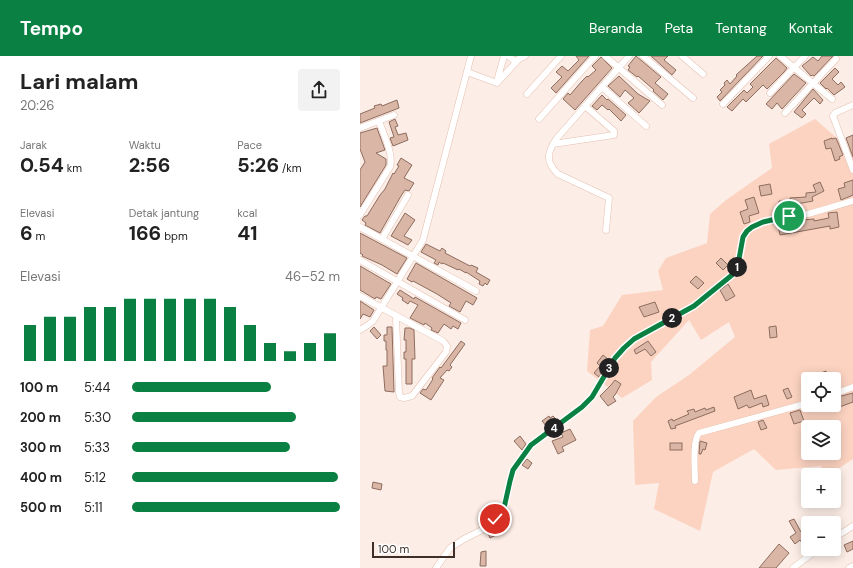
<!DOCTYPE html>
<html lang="id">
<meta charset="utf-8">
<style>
:root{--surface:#fff;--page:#f2f2f2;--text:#222;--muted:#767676;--accent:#0b8043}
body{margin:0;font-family:"DM Sans",sans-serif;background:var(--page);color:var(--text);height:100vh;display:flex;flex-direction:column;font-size:15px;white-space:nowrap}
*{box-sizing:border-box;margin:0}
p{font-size:13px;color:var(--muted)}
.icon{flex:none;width:22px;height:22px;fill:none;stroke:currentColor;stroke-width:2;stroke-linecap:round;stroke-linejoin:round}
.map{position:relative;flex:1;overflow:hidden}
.side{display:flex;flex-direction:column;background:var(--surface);width:360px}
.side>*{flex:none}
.fabs{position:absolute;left:441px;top:316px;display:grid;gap:8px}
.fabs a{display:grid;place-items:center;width:40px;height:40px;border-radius:4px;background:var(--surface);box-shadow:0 2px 10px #0003;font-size:20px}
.scale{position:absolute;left:12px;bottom:10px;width:83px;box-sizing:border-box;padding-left:4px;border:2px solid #3e2f29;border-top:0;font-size:11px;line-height:14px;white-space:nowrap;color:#3e2f29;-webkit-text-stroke:3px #fff;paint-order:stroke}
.pin{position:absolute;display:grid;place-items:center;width:34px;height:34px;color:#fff;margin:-17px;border:2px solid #fff;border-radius:50%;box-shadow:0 1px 4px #0007}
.km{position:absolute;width:20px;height:20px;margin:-10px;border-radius:50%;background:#222;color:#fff;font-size:11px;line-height:20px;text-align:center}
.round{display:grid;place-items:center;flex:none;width:42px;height:42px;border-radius:4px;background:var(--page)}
.head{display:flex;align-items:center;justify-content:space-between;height:68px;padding:0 20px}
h1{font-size:22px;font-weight:700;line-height:30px}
.metrics{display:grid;grid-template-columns:repeat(3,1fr);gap:6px;height:68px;padding:4px 20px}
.metrics div{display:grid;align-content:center}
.metrics b{font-size:20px;font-weight:700}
.metrics small{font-size:11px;font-weight:400}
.metrics p{font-size:11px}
.chart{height:112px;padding:8px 20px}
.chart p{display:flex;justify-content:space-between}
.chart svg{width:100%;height:72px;margin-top:4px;stroke:var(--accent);stroke-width:6}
ul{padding:0 20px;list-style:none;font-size:13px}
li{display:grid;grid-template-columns:64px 48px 1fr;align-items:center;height:30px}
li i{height:10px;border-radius:5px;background:var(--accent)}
header{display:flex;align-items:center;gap:24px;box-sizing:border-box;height:56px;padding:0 20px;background:var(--accent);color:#fff}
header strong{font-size:19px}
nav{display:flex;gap:22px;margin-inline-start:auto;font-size:14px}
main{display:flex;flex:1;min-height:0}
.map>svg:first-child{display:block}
</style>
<header>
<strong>Tempo</strong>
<nav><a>Beranda</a><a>Peta</a><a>Tentang</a><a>Kontak</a></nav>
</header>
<main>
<section class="side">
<div class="head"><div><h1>Lari malam</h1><p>20:26</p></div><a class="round"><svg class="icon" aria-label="share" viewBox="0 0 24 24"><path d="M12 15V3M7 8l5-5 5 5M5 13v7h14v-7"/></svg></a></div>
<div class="metrics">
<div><p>Jarak</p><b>0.54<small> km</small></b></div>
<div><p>Waktu</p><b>2:56</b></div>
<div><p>Pace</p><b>5:26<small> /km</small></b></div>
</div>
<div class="metrics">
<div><p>Elevasi</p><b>6<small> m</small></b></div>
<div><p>Detak jantung</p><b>166<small> bpm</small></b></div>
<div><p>kcal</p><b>41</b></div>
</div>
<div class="chart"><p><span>Elevasi</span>46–52 m</p>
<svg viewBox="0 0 160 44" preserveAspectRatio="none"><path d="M5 44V22M15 44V17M25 44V17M35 44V11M45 44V11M55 44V6M65 44V6M75 44V6M85 44V6M95 44V6M105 44V11M115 44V22M125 44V33M135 44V38M145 44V33M155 44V27"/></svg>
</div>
<ul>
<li><b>100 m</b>5:44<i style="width:67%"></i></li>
<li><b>200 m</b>5:30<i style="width:79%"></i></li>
<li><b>300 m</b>5:33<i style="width:76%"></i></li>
<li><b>400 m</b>5:12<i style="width:99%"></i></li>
<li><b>500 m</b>5:11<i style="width:100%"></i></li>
</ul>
</section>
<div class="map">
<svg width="493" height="512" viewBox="0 0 493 512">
<rect width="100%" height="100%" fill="#fcede6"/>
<path fill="#fcd3c1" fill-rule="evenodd" d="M455,63L493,96V403L470,418L460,410L416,414L394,393L353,416L340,475L294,453L299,427L275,429L273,365L296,341L329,319L375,281L369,266L341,284L329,264L291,306L292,324L262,342L227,315L230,274L243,270L262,239L303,234L298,215L306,202L347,187L350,158L366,144L412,112L409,88ZM448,323H474V349H448ZM448,371H474V397H448Z"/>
<g fill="#dab6a6" stroke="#8e6d5f">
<polygon points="216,0 229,0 196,37 191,32 202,21 196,16 202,10 208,15 219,4"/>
<polygon points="276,0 301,21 295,27 308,38 303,44 293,35 294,34 293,33 278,20 277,21 268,14 270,11 268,10"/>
<polygon points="291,0 308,0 304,4 316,14 312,19"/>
<polygon points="397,0 403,0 360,45 357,41 362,36 360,34 365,29 364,27 367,24 370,28 377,20 376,19"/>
<polygon points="462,0 473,0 454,20 452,19 451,20 442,10 453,1 458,5"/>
<polygon points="241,1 252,12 215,54 203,43 208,37 210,39 222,25 227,20 228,21 236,14 232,10"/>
<polygon points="416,2 427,12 424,16 407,33 403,29 386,46 383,43 372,55 367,51 384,34 387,37 393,31 390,28"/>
<polygon points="475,12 479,16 472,23 478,29 481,26 485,31 474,39 467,32 466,33 460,27"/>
<polygon points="434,18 446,27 422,53 417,47 412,53 406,48"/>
<polygon points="259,20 278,38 290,45 279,57 268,47 274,42 265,34 260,41 248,30"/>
<polygon points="453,33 463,44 460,48 454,42 442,54 446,58 442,62 434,56"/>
<polygon points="242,39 247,44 248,43 266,59 261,65 249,53 248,54 242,49 237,54 232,50"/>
<polygon points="37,44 39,52 0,67 0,58 15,52 14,50 21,48 22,50"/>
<polygon points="35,63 38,70 35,71 38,79 46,77 48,84 33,90 30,82 34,81 29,66"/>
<polygon points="17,72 25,94 16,97 26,103 26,109 0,151 0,114 5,106 0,93 0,77"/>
<polygon points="493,79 493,101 486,82"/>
<polygon points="472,82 472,83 476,82 483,99 479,101 480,103 475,105 471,92 466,93 464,85"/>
<polygon points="41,102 52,109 44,122 54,127 49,135 45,134 41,140 20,177 5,169 6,167 2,164 5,160 7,160 20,139 25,133 33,117 34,118 39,110 37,109"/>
<polygon points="493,124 493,139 481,144 478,133 485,131 484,127"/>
<polygon points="460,126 464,135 452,141 453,145 431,149 430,142 446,141 446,137 456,136 453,129"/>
<polygon points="410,128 412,138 401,140 399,130"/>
<polygon points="394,141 399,157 389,160 390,166 384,168 380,156 388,153 385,144"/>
<polygon points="419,145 429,145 429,155 420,156"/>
<polygon points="477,156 479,171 470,173 470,170 420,179 418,169 436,167 436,165 442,164 454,163 454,165 469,162 468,157"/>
<polygon points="45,157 55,164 44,180 52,184 48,189 31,180"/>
<polygon points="0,177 47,202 37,218 22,209 2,200 3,199 0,197"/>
<polygon points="66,188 80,195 82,192 86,195 85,197 110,210 111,209 118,212 116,216 130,224 127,229 125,227 123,230 119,228 120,225 106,216 106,217 99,213 98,214 83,207 82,208 79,206 78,209 74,207 76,204 61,196"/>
<polygon points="361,202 368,209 363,214 356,207"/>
<polygon points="56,207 117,242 113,249 106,245 100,256 89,250 91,247 77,238 53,225 52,226 47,223"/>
<polygon points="0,210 31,228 21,243 16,241 15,243 0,234"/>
<polygon points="336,220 344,227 338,233 330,226"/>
<polygon points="368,228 375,240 366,245 360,234"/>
<polygon points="40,234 54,243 55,241 101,267 98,273 93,270 91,273 84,268 78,277 71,274 72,272 65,267 64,269 50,262 58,249 50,245 48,248 42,244 43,242 37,238"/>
<polygon points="0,245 14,254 10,261 3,258 0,263"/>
<polygon points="295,246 299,256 284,261 279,251"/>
<polygon points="416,270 417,281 410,282 409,271"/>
<polygon points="14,271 21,279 17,283 10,275"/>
<polygon points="27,271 32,271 34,336 25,335 23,310 27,310 27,294 26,294 26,285 24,285 24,279 27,279"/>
<polygon points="45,272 50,272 54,274 55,303 52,303 52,328 46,328 46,303 44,303 44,296 46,296 46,284 44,284"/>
<polygon points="101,285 105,288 90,309 92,311 89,315 87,314 80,322 84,324 71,344 60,337 63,333 66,334 73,323 72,322 80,311 81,312"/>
<polygon points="288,285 296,296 291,300 285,293 276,298 274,294"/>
<polygon points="243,299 249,304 239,321 234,317 240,310 237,307"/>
<polygon points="466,315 469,323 460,323 458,318"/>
<polygon points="255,324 261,328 255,339 253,341 256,345 248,350 240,340 251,329"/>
<polygon points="428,332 432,341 427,343 423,334"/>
<polygon points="391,334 394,343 406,339 409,349 403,351 402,347 389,352 387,349 378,353 374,341"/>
<polygon points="493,337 493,346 474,353 474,342"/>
<polygon points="354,351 355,355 315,370 316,372 311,373 308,365 312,363 313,365 329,358 327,355 334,353 335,356 345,352 346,354"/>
<polygon points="440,354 444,365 434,368 430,357"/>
<polygon points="189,360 190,362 193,360 197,364 187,371 182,365"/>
<polygon points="403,364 407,372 401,374 398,366"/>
<polygon points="210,373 216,384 202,391 204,395 198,398 192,385 203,381 201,377"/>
<polygon points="160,380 166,388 162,394 154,385"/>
<polygon points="340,385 347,387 345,394 343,393 341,398 339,398"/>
<rect x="310" y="387" width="12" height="7"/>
<polygon points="167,403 172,407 168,413 162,409"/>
<polygon points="13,426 22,428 21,434 12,432"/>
<polygon points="145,463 149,470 135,477 136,479 130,482 127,475"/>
<polygon points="434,463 441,476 448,472 448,485 443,488 440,484 435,488 430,481 436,477 429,465"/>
<polygon points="493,485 493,493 487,496 484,489"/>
<polygon points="419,488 429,497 416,512 399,512"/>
<polygon points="126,495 126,510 120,510 121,496"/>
</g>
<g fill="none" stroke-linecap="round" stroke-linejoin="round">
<defs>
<g id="minor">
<polyline points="148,0 155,5 165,0"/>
<polyline points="245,0 302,49"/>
<polyline points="283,0 333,42"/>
<polyline points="322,0 343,18"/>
<polyline points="420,0 472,43"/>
<polyline points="107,16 137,27 158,4"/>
<polyline points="137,25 144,0"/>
<polyline points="242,31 286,70"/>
<polyline points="410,37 445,0"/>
<polyline points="167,38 201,0"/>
<polyline points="363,48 409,0"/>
<polyline points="493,49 475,57 473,60 493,114"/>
<polyline points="425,57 476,3"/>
<polyline points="179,63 235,0"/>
<polyline points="0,72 34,59"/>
<polyline points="193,88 254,79 254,75 225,50"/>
<path d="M0,159L30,111C34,99 23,77 19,65"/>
<polyline points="0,171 116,235"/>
<path d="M246,174L249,142L198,118C185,106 187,96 197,82L269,0"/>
<polyline points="22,183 48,139"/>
<polyline points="0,204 105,264"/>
<polyline points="0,240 83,285 87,290 86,296 52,340 44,342 40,341 39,337 36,261"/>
<polyline points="0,274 8,269 13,265 63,184 111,0"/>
<polyline points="474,338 493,331"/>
<path d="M335,425C335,414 332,385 339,377L448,347"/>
<polyline points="474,482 493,470"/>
<polyline points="76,512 90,492 104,483 122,474 141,457 144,452 153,414 171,389 222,351 232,341 255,302 264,292 274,283 334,250 372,219 377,211 383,181 387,175 392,171 403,166 419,161 448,158 493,145"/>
<polyline points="433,512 458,493"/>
<polyline points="489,512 493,510"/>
</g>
</defs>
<use href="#minor" stroke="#e5c0b0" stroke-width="7"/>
<use href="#minor" stroke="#fff" stroke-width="6"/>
</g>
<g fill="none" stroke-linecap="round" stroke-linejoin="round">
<defs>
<polyline id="route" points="135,463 144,452 150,425 153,414 171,389 222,351 232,341 255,302 264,292 274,283 334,250 372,219 379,203 383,181 387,175 392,171 403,166 429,160"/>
</defs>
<use href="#route" stroke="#fff" stroke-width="8"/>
<use href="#route" stroke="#0b8043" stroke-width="5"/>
</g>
</svg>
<div class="fabs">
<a><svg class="icon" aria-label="locate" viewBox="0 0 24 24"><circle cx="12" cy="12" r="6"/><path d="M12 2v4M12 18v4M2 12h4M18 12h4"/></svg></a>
<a><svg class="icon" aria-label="layers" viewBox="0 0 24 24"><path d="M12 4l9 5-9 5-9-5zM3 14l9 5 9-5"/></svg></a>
<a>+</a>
<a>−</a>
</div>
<div class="scale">100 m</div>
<div class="pin" style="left:429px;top:160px;background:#1e9e55"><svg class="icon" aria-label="arrive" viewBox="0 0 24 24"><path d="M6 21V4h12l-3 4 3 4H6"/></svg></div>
<div class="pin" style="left:135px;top:463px;background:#d93025"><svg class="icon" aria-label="check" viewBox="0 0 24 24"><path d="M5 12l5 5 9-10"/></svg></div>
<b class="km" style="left:377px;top:211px">1</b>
<b class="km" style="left:312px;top:262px">2</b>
<b class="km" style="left:249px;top:312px">3</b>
<b class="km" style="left:194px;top:372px">4</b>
</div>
</main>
